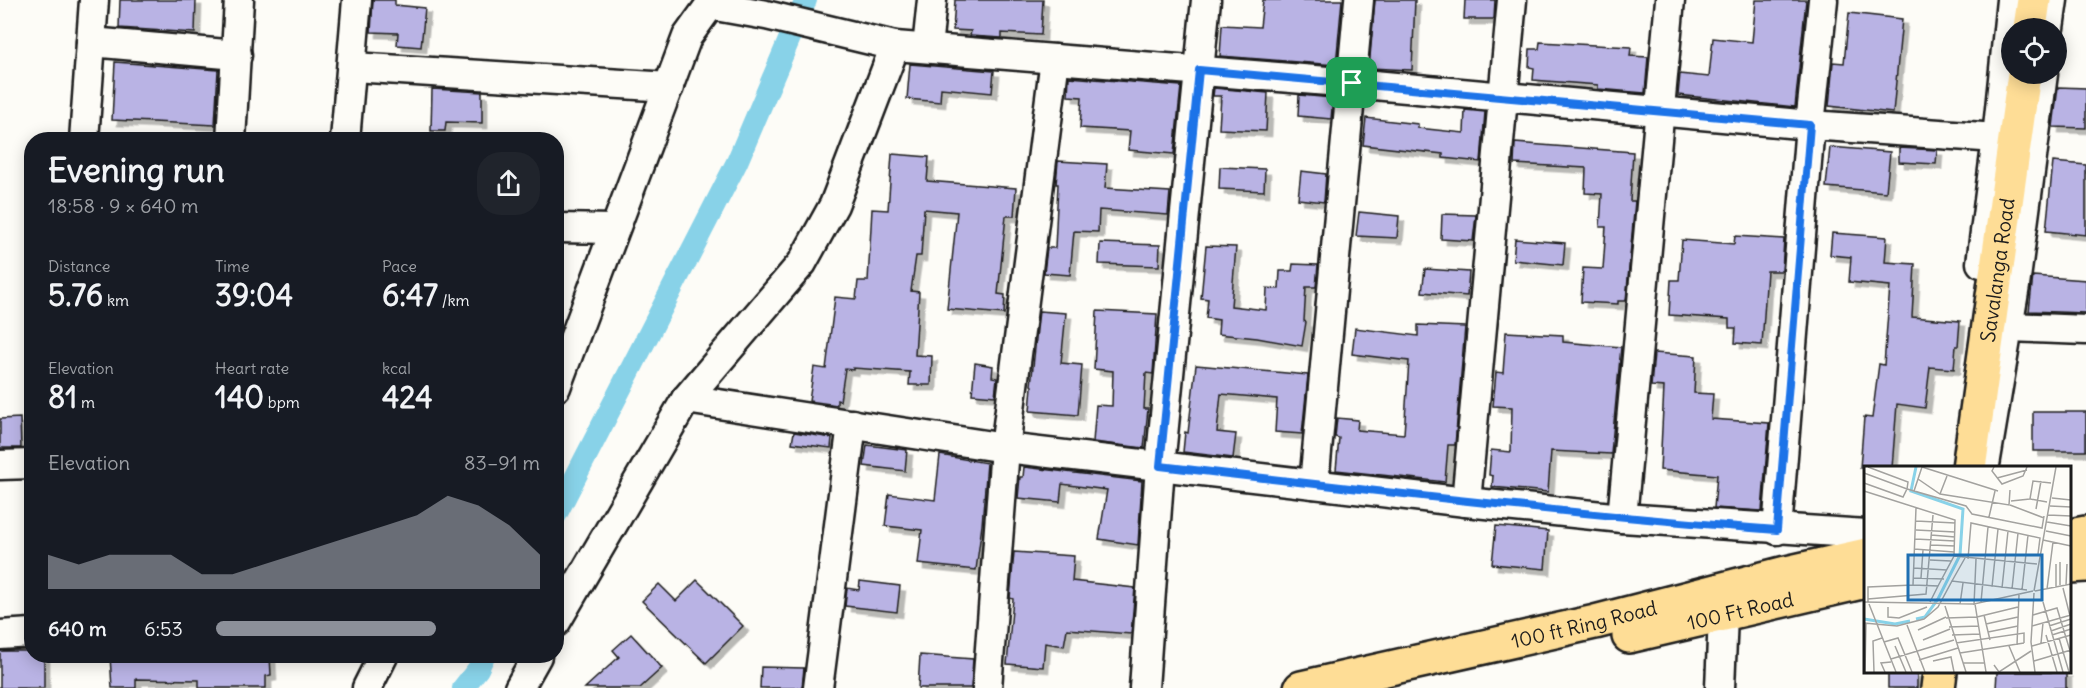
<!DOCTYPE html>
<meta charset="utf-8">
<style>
:root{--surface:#171b24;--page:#20242c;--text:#f1f3f6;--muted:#9ea1a6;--accent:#8c9099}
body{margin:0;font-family:Delius,sans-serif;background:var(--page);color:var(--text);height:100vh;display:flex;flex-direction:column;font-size:22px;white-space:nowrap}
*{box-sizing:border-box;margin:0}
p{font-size:20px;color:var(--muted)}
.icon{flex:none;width:33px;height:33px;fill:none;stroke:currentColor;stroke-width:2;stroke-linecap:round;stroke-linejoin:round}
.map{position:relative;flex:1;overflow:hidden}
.panel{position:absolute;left:24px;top:132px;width:540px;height:531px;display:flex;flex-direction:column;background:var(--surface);border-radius:24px;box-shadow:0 3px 15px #0003}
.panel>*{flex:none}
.buttons{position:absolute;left:2001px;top:18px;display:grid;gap:12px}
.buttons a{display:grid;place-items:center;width:66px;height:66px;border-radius:50%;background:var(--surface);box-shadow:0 3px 15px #0003;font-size:30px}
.pin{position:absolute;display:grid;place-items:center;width:51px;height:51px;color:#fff;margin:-26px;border-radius:12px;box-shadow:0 3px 9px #0006}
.round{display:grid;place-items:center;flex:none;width:63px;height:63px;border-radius:24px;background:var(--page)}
.overview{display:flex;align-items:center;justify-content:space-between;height:102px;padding:0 24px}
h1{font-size:33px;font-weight:800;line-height:45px}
.stats{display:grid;grid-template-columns:repeat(3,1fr);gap:9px;height:102px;padding:6px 24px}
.stats div{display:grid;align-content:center}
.stats b{font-size:30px;font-weight:800}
.stats small{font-size:16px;font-weight:400}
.stats p{font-size:16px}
.chart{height:168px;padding:12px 24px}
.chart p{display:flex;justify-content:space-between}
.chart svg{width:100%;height:108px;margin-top:6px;fill:var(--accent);opacity:.7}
ul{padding:0 24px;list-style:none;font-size:20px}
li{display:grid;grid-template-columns:96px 72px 1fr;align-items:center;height:45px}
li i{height:15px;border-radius:8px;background:var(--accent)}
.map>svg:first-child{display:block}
</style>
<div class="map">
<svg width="2086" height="688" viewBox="0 0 2086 688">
<defs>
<filter id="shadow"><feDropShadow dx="5.5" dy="5.5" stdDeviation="0" flood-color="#0004"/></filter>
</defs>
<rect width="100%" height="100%" fill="#fdfcf7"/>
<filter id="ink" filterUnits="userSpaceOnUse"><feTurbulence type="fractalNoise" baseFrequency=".0167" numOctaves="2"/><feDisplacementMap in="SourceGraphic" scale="12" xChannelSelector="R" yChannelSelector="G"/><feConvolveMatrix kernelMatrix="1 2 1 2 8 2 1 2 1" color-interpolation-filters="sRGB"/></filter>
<g filter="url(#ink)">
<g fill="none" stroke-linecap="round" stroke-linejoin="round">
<g stroke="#88d2e8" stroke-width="22">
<polyline points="556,515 737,162 806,0"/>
<polyline points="463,688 478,669 484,656"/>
</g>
</g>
<g fill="#b9b3e4" stroke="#1c1c1c" stroke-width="1.5" filter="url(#shadow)">
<polygon points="120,0 196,0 195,33 119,28"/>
<polygon points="373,0 395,0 395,5 425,8 421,47 397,45 398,33 371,32"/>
<polygon points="955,0 1043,0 1041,35 1002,33 1002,38 970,36 971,31 953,30"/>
<polygon points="1263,0 1342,0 1336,65 1220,56 1222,25 1260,27"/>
<polygon points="1375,0 1415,0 1412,70 1369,68"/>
<polygon points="1465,0 1495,0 1494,19 1464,19"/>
<polygon points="1756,0 1806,0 1795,107 1678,95 1680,74 1709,77 1713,38 1752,42"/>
<polygon points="1849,13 1902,19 1893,113 1829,106 1833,62 1844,63"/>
<polygon points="1540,42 1631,47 1630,56 1648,57 1645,93 1598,89 1598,85 1533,80 1534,68 1529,67 1530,49 1539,49"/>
<polygon points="115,62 218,70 215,125 112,120"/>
<polygon points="910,64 994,71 992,93 941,88 940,102 907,99"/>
<polygon points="1069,77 1181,86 1174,154 1128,150 1130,131 1080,128 1082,97 1068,96"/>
<polygon points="2058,87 2086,88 2086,128 2053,127"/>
<polygon points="1214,88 1268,93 1266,131 1219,129 1221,96 1213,96"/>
<polygon points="432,89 482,92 482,123 446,122 445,131 431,131"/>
<polygon points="1299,95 1333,98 1331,119 1298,116"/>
<polygon points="1465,110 1485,112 1481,162 1443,158 1443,154 1363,145 1366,118 1418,124 1418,128 1464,133"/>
<polygon points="1515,143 1633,152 1630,201 1635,201 1626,301 1618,301 1618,304 1581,302 1583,268 1603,269 1606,227 1600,227 1602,194 1585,193 1586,168 1514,164"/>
<polygon points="1830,147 1890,152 1886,192 1826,187"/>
<polygon points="1899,148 1937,150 1936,164 1899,162"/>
<polygon points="892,154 929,157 927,181 1016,188 1014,216 1006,216 998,294 1005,295 1004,314 947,309 957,212 924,209 921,256 916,256 911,291 919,292 915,355 932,356 931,385 909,385 910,372 853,368 853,370 845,369 840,401 837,400 837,405 809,401 814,367 826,369 835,297 856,299 858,281 868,281 872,209 888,210"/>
<polygon points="1058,161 1107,164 1105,188 1170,192 1168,215 1099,210 1098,232 1074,231 1070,275 1044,273 1047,248 1055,248 1058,184 1056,184"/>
<polygon points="2053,162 2086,165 2086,235 2046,231"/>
<polygon points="1220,167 1265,169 1264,191 1219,189"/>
<polygon points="1301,171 1326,174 1324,202 1298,199"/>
<polygon points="1359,212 1399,216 1397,238 1356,236"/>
<polygon points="1442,214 1476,215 1473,241 1441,239"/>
<polygon points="1832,233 1887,237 1885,262 1915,264 1912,317 1960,321 1958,346 1956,346 1954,369 1930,367 1925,408 1897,404 1892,468 1860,468 1864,417 1872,418 1879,364 1884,365 1890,286 1849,282 1851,257 1830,255"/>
<polygon points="1735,236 1784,239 1782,271 1767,271 1762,345 1735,343 1736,328 1729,328 1729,319 1669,315 1671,280 1679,280 1682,240 1734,244"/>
<polygon points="1515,239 1565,243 1563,265 1513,260"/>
<polygon points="1100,243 1160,245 1159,266 1099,264"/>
<polygon points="1206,246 1236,247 1231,306 1266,310 1267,288 1279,289 1280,271 1292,271 1293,264 1318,265 1316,287 1306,287 1304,321 1306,322 1302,346 1257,338 1218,334 1219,320 1206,318 1208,299 1201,298"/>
<polygon points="1425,269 1469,272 1467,296 1422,292"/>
<polygon points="2033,276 2086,280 2086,313 2029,311"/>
<polygon points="1039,311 1066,313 1061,363 1082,365 1078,415 1030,411 1032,386 1031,385"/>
<polygon points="1097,311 1157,314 1153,374 1146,373 1144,409 1148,409 1144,448 1093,442 1096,405 1112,406 1113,371 1094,369"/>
<polygon points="1418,325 1465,327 1455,445 1448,445 1445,482 1336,470 1339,438 1335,437 1337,418 1358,420 1357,430 1404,434 1409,361 1352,354 1355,328 1418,336"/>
<polygon points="1506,332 1563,335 1563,342 1621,347 1611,454 1551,451 1548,492 1492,487 1493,476 1489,475 1491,450 1511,452 1512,407 1493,406 1496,372 1503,373"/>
<polygon points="1654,353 1696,356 1694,393 1713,394 1711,419 1769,423 1762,511 1714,508 1717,475 1660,470 1664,387 1651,386"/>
<polygon points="975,363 993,366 992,377 997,378 995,396 972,394"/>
<polygon points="1196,365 1308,375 1302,434 1275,432 1277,399 1221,394 1217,432 1236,434 1233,458 1183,452 1185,432 1188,433"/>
<rect x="2033" y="412" width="53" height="39"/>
<polygon points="20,418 21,448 0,448 0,419"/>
<polygon points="794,432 832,438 831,448 792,443"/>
<polygon points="867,445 907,450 905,471 864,466"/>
<polygon points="940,455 987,463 982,525 976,570 918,564 922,530 885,526 889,494 935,500"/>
<polygon points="1024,467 1142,481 1138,545 1099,539 1107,490 1062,484 1060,502 1018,498 1020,477 1023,477"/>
<polygon points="1496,526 1548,531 1545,569 1492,564"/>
<polygon points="1014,552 1074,556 1072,581 1135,588 1131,634 1067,629 1064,646 1045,643 1043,667 1007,664 1013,599 1010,598"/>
<polygon points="697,580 743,626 706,663 642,601 659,584 676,601"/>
<polygon points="860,581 900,586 897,612 845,606 847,588 859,590"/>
<polygon points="631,634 662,668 640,688 585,688 619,657 613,650"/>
<polygon points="0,651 32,651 32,656 44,656 44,688 0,688"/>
<polygon points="920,655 973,659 971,688 918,688"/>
<polygon points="110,656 270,656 271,675 266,676 266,688 199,688 199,680 136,679 136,688 112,688"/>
<polygon points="761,667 804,668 802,688 760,688"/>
<rect x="1888" y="672" width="29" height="16"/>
<polygon points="1997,672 2066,672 2066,688 1996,688"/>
</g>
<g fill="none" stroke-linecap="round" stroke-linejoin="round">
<defs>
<g id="minor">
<polyline points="710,5 766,15 895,46 1352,83 1810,125 1997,138"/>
<polyline points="2049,28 2053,0"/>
<polyline points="91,42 237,55"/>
<polyline points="927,48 932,0"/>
<polyline points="353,67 669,87"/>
<polyline points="84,140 94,0"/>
<polyline points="231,140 239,0"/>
<polyline points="345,140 357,0"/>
<polyline points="556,228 614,229"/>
<polyline points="1981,263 1997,138 2011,0"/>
<polyline points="2009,327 2086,330"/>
<polyline points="556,387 687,37 710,5 712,0"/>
<polyline points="686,399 802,263 834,205 895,46"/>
<polyline points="0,465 32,464"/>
<polyline points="1985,465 2015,286 2043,74"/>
<polyline points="1314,484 1359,0"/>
<polyline points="1466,502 1512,0"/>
<polyline points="1622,518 1670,0"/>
<polyline points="1777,530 1810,125 1823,0"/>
<polyline points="556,622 686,399 1005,448 1466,502 1622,518 1866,534"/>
<polyline points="0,635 32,633"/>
<polyline points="367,688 383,656"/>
<polyline points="519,688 537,656"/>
<polyline points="818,688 852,424"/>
<polyline points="987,688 1005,448 1055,59"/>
<polyline points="1144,688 1160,466 1206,0"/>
<polyline points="1720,688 1723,615"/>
</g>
<g id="major">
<polyline points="2030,28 2034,0"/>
<path id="s1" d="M1969,468L2024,74"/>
<polyline points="2070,536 2086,533"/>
<polyline points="2070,566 2086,565"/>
<path id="s2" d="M1629,636L1866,581"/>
<path id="s3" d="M1301,688L1595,622L1786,573L1866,555"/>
<polyline points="1938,688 1940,672"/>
</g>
</defs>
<use href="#minor" stroke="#1c1c1c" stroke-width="33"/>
<use href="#major" stroke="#1c1c1c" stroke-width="38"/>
<use href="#minor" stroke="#fdfcf7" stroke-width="28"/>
<use href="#major" stroke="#fedd96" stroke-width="33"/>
</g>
</g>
<g fill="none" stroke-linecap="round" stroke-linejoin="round" filter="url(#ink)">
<defs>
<path id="route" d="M1199,70L1810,125L1777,530C1570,514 1365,490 1160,466Z"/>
</defs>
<use href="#route" stroke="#fff" stroke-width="12"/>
<use href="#route" stroke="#1a73e8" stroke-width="8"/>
</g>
<g text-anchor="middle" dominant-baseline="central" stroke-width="5" stroke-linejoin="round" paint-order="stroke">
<g font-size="20" fill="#1c1c1c" stroke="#fdfcf7">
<text stroke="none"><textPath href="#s1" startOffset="200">Savalanga Road</textPath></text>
<text stroke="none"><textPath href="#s2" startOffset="114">100 Ft Road</textPath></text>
<text stroke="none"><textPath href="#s3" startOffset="290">100 ft Ring Road</textPath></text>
</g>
</g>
<g transform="translate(1864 466)">
<rect width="207" height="207" fill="#fdfcf7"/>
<path fill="none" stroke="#88d2e8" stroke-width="3" d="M52,1L47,25L99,43L96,89L74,133L61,151L52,153M0,153L31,158L46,155"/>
<path fill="none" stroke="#a3a29f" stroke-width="1.5" d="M58,1L134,25M130,1L128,5L138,18L159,10L163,1M0,7L43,23L44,16L4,1M133,12L163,4M54,13L76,28L145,39L146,24M0,17L39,31L43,23L102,40L108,48L178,62L180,50M0,25L91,54L90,90L74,120M50,25L58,1M76,28L83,10M188,32L207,34M147,35L166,33M183,36L166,33L169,15L187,17M146,39L180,52M186,40L207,41M172,43L177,15M184,49L207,50M125,51L131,25M52,55L91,57M183,56L207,60M52,64L91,66M182,65L207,70M67,69L91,71M51,73L91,75M179,74L207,80M67,79L91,80M50,83L90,86M90,90L173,98M104,93L107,57L176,72L174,88M66,94L87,95M196,96V119M192,98V121M49,102L83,104M49,112L80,113M57,112L59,84M88,115L101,92M49,119L74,120L66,136M202,119L203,98M128,121L134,63M138,122L144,65M199,122L206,150M148,123L154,67M183,123L189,76M158,124L164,69M170,125L192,1M171,125L207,118M170,127L167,176L171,206M4,133L62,128L69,49M0,136L110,138L169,125M4,136V121L49,119L52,42M117,136L124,61M179,136L199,206M5,138L32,206M96,138L99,117M111,138L122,206M110,139L112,93M81,140L102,206M24,141V151L35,152L63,141M120,149L126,174M169,149L193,142L207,188M82,152L113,151L154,141M0,157L33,160L60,153L74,141L88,115L163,124M122,158L154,151M43,159L61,206M168,160L207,149M185,160L207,153M85,161L115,160M54,164L82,151M187,165L207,158M124,166L154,160M88,169L116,168M182,169L193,206M188,169L207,163M195,172L205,206M59,174L86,163M20,176L34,172L48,206M92,177L160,167V177M177,177L179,157M153,179L155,129M31,180L42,206M145,180L156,206M168,180L207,169M96,187L160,177M27,193L90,174M55,194L94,182M69,195L87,191L90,206M170,195L207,184M99,197H121M130,199L135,206L167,185M1,206L2,157M10,206L9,175L18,172M21,206L17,197L27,196"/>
<path fill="#1f6fb2" fill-opacity="0.15" stroke="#1f6fb2" stroke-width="3" d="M44,89H178V134H44Z"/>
<rect width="207" height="207" fill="none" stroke="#1c1c1c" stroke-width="3"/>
</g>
</svg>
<div class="buttons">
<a><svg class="icon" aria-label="locate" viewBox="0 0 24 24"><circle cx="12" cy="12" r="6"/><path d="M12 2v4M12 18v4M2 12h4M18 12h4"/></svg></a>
</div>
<div class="pin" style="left:1352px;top:83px;background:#1e9e55"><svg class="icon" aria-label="arrive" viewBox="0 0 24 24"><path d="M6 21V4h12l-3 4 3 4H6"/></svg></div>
<section class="panel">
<div class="overview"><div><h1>Evening run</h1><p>18:58 · 9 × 640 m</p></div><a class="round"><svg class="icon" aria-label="share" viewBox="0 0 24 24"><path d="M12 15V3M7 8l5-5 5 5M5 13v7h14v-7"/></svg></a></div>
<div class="stats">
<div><p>Distance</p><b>5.76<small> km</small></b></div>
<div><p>Time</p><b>39:04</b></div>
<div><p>Pace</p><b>6:47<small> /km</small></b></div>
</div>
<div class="stats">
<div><p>Elevation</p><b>81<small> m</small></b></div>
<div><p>Heart rate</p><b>140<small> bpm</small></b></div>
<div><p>kcal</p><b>424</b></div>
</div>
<div class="chart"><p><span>Elevation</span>83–91 m</p>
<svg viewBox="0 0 160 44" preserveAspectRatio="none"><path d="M0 44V30L10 34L20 30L30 30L40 30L50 38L60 38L70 34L80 30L90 26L100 22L110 18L120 14L130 6L140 10L150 18L160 30V44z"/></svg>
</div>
<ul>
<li><b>640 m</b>6:53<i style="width:68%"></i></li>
</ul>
</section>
</div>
